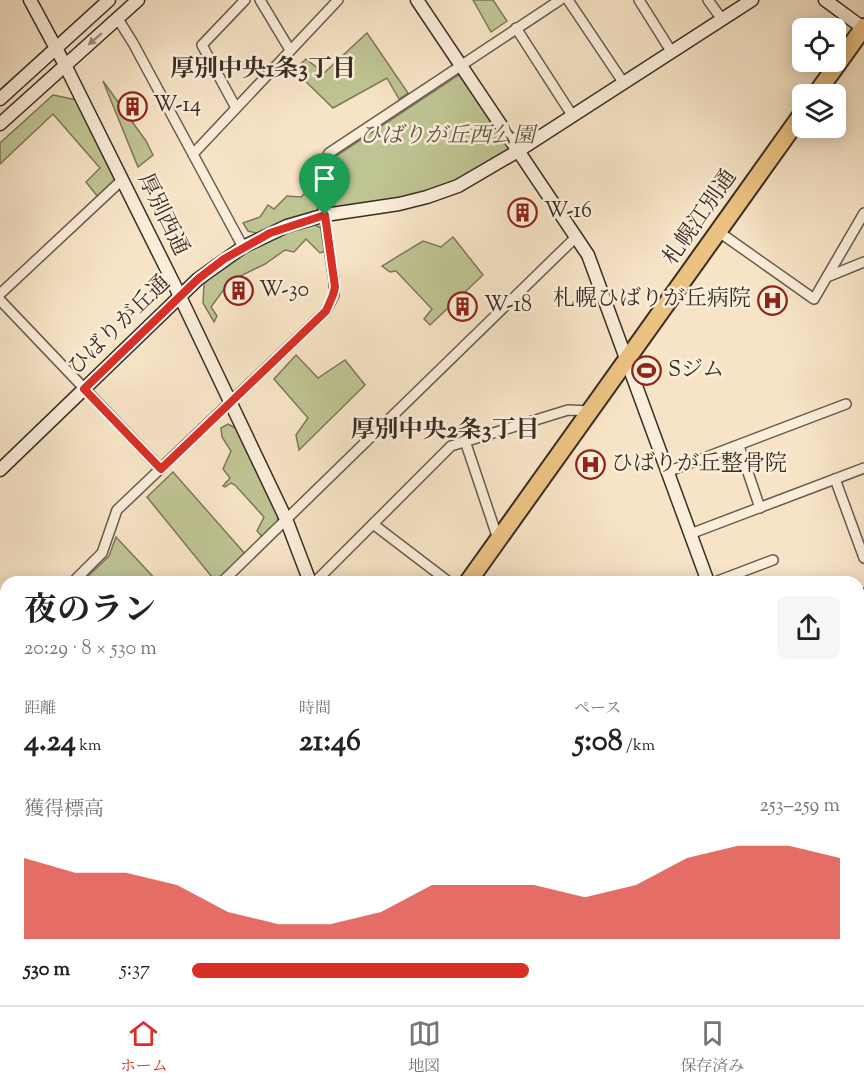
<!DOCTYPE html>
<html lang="ja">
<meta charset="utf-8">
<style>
:root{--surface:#fff;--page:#f6f6f6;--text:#222;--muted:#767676;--line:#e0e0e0;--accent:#d93025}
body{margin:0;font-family:"Sorts Mill Goudy","Noto Serif JP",serif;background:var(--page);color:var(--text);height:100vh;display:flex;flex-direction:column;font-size:22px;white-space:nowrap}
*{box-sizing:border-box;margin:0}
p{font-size:20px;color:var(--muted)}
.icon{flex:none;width:33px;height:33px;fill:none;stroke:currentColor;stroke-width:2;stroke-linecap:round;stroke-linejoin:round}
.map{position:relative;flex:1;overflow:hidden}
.side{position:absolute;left:0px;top:576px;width:864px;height:429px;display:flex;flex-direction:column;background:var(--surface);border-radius:18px 18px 0 0;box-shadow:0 3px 15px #0003}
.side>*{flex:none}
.buttons{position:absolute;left:792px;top:18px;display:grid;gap:12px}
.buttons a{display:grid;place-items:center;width:54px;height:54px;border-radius:9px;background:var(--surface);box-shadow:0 3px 15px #0003;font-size:30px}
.pin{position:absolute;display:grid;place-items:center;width:51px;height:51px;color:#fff;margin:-62px -26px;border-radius:50% 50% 50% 0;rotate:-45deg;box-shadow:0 0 6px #0007}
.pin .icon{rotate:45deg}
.round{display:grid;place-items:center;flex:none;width:63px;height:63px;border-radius:9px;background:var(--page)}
.head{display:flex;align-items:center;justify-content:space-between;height:102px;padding:0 24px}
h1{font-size:33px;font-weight:700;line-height:45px}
.metrics{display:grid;grid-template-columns:repeat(3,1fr);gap:9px;height:102px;padding:6px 24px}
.metrics div{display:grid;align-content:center}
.metrics b{font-size:30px;font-weight:700}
.metrics small{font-size:16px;font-weight:400}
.metrics p{font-size:16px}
.chart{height:168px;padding:12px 24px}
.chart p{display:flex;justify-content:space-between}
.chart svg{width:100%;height:108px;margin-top:6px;fill:var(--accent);opacity:.7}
ul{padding:0 24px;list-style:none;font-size:20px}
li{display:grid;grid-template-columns:96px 72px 1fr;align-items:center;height:45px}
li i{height:15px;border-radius:8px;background:var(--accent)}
.tab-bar{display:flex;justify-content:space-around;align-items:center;height:84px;border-top:2px solid var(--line);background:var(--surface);font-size:16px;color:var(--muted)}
.tab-bar a{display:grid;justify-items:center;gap:3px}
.tab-bar .current{color:var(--accent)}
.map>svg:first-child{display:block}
</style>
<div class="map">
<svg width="864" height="1005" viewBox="0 0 864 1005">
<rect width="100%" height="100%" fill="#f7e4c6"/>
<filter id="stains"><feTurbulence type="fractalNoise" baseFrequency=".00333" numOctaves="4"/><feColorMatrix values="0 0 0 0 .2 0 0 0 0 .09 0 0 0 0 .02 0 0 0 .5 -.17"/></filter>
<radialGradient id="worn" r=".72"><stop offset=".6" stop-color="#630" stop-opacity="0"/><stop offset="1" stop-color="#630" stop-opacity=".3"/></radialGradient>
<g fill="#bfc493" stroke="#7c795c" stroke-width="1.5">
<polygon points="473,0 493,0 507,21 491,32"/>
<polygon points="367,33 408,93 399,99 387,78 333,108 294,70 306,59 324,73"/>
<polygon points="460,74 510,148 484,168 425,195 336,210 328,185 336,156"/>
<polygon points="103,81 146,141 153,155 138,167"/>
<polygon points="53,95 77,100 118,179 98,197 86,182 100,168 53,114 0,164 0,143"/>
<polygon points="317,181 322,213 264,235 248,231 243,223 260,217 268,205 274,209 287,196 301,197"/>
<polygon points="311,223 327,231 326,251 320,253 306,239 294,252 285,250 265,264 230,281 211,307 217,316 214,322 203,303 204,284 226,264 266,240"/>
<polygon points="453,237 483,275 430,325 424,319 432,309 396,271 390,272 382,266 423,241 441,247"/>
<polygon points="296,355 318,378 345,360 365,385 299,450 296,435 308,418 274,379"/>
<polygon points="228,424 239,430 278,514 277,524 265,540 257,531 264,517 235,485 231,483 225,487 223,486 230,478 223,469 231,451 222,437 221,428"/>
<polygon points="173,472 246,555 218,582 216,582 147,497"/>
<polygon points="116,537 158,582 82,582 109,556"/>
<polygon points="556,999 680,999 666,1005 558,1005"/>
</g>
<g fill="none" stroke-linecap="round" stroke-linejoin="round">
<defs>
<g id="street">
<polyline points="260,0 290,50"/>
<polyline points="568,0 623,82"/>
<polyline points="639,0 671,51"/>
<polyline points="708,0 721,18"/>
<polyline points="118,19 133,43 243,247"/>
<polyline points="516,28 572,115"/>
<polyline points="236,108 202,45 245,0"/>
<polyline points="193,154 338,0"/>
<polyline points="719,232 814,299 864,213"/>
<polyline points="827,277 864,262"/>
<polyline points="0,294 122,180"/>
<polyline points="0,300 161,469"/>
<polyline points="465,441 498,539"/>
<polyline points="739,446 760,508"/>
<polyline points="667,472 846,404"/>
<polyline points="835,479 864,558"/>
<polyline points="373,524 449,582"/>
<polyline points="690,534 864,468"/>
<polyline points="73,582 102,553 117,510 326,311 334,295 334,280 319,182 322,166 329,153 560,0"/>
<polyline points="222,582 576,237"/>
<polyline points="315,582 451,446 568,410 592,411"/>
<polyline points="715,582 773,560"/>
<polyline points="0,612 6,612"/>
<polyline points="858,714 864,711"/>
<polyline points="858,747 864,764"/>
<polyline points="0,803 6,795"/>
<polyline points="0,829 6,834"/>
<polyline points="858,862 864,860"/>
<polyline points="0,922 6,915"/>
<polyline points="858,941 864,939"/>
<polyline points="197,999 204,1005"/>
<polyline points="355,999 358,1005"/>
<polyline points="549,999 551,1005"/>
<polyline points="698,999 700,1005"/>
<polyline points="29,1005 34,999"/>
<polyline points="314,1005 320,999"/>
<polyline points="736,1005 744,999"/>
</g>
<g id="secondary">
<polyline points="30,0 65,65 174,284 286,519 310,582"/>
<polyline points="417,0 588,255 708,582"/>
<polyline points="825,0 863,28"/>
<polyline points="0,99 109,0"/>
<polyline points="0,124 138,0"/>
<polyline points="0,470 198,279 243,247 287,226 325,215 399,204 427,197 458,186 518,151 752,0"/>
<polyline points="858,597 864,595"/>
<polyline points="858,997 861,1005"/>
<polyline points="466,999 468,1005"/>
</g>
<g id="highway">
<polyline points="816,94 864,27"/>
<polyline points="468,582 802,114"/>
<polyline points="165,1005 169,999"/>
</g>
</defs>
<use href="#street" stroke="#685c4c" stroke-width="12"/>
<use href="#secondary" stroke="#392e24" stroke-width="15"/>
<use href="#highway" stroke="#392e24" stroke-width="20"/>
<use href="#street" stroke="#faedda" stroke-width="9"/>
<use href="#secondary" stroke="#faedda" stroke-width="12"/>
<use href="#highway" stroke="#ecc283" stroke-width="16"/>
</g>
<defs><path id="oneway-solid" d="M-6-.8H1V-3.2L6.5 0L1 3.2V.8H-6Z" transform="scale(1.5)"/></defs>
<use fill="#9a8e7f" href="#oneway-solid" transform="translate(95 39) rotate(139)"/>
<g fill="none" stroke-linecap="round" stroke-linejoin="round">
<defs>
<polygon id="route" points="325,215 335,287 333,295 326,311 161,469 84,389 198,279 224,259 270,233"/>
</defs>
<use href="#route" stroke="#fff" stroke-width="12"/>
<use href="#route" stroke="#d93025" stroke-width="8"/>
</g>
<defs>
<symbol id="building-ring" viewBox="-11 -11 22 22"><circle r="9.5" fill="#faedda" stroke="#8f2418" stroke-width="1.5"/><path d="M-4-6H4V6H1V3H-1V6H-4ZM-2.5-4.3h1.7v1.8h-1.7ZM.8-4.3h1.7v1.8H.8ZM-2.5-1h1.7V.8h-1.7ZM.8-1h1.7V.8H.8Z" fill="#8f2418"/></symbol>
<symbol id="hospital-ring" viewBox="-11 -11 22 22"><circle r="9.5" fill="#faedda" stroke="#8f2418" stroke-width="1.5"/><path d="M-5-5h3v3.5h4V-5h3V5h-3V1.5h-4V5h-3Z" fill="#8f2418"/></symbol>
<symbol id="stadium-ring" viewBox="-11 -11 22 22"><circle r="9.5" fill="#faedda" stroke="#8f2418" stroke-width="1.5"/><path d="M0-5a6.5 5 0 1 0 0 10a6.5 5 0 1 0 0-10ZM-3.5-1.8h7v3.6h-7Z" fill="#8f2418"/></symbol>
</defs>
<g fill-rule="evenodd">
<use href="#building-ring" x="116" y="90" width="33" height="33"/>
<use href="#building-ring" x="506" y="196" width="33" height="33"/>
<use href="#building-ring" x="222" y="274" width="33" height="33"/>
<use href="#hospital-ring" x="756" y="284" width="33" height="33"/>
<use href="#building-ring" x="446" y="290" width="33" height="33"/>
<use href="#stadium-ring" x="630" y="354" width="33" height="33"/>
<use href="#hospital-ring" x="574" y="448" width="33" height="33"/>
</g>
<g text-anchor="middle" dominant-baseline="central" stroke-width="5" stroke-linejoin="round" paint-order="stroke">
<g font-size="22" fill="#392e24" stroke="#faedda" text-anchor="start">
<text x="153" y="106">W-14</text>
<text x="544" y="212">W-16</text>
<text x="259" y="291">W-30</text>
<text x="751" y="300" text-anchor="end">札幌ひばりが丘病院</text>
<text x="484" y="306">W-18</text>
<text x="668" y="371">Sジム</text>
<text x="611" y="465">ひばりが丘整骨院</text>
</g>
<g font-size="22" font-style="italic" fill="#5a5440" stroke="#faedda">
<text x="447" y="137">ひばりが丘西公園</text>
</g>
<g font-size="22" fill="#392e24" stroke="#faedda">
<text transform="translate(162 215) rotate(64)">厚別西通</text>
<text transform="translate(701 218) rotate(-55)">札幌江別通</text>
<text transform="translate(120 326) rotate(-44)">ひばりが丘通</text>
</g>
<g font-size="24" font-weight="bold" fill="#392e24" stroke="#faedda">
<text x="263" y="70">厚別中央1条3丁目</text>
<text x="445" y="431">厚別中央2条3丁目</text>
</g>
</g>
<rect width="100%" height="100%" filter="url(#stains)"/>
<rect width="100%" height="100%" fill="url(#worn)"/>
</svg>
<div class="buttons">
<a><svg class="icon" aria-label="locate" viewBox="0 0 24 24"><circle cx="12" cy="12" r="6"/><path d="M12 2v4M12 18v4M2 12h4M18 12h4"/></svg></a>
<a><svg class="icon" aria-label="layers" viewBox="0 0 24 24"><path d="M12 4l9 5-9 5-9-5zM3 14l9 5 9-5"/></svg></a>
</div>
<div class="pin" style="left:325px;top:215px;background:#1e9e55"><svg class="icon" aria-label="arrive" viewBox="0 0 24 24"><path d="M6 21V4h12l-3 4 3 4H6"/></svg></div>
<section class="side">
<div class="head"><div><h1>夜のラン</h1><p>20:29 · 8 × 530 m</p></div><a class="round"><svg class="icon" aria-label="share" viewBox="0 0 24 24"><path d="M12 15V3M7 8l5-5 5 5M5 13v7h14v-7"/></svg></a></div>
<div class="metrics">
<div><p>距離</p><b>4.24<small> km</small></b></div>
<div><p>時間</p><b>21:46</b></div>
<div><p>ペース</p><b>5:08<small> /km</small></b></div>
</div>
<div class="chart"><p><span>獲得標高</span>253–259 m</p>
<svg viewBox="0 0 160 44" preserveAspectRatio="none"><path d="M0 44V11L10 17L20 17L30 22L40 33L50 38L60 38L70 33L80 22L90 22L100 22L110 27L120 22L130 11L140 6L150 6L160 11V44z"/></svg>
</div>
<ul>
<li><b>530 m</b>5:37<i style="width:52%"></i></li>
</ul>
</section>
</div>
<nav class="tab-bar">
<a class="current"><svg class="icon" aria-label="home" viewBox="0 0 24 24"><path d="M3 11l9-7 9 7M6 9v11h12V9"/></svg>ホーム</a>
<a><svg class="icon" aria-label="map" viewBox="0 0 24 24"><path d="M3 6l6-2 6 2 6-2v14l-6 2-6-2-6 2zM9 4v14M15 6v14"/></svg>地図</a>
<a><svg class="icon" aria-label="saved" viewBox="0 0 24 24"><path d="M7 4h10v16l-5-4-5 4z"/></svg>保存済み</a>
</nav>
